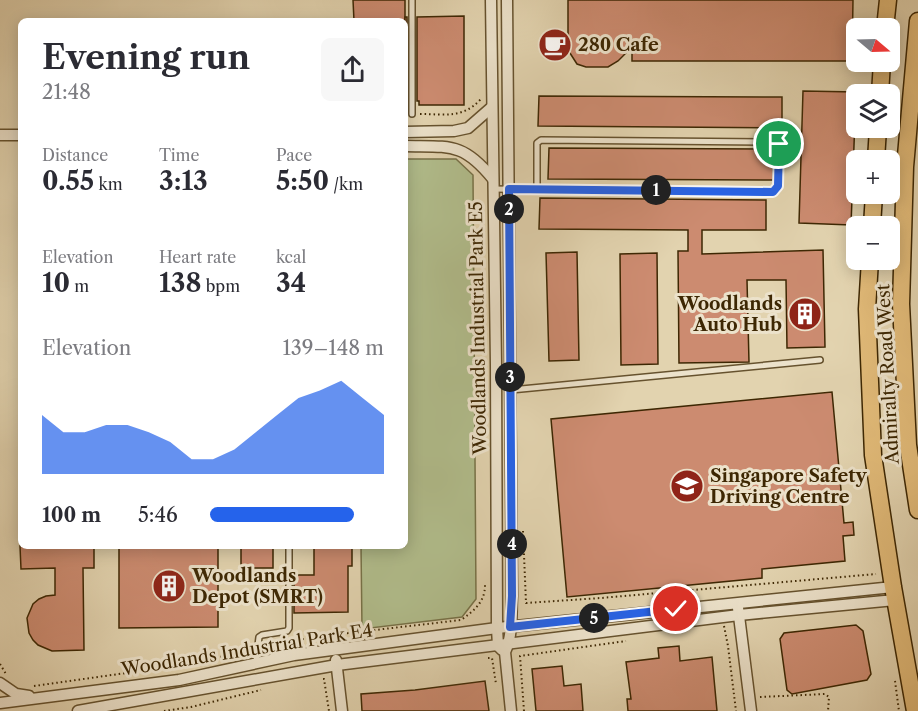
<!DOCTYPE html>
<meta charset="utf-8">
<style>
:root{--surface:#fff;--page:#f7f7f7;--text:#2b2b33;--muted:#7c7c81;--accent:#2563eb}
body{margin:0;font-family:"Libre Caslon Text",serif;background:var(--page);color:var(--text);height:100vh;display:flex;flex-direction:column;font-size:22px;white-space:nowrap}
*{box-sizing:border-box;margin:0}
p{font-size:20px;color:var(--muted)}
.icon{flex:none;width:33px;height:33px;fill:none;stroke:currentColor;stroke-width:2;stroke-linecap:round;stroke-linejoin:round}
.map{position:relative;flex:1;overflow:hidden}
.details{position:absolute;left:18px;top:18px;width:390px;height:531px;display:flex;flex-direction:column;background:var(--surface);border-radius:9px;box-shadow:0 3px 15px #0003}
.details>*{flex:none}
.needle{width:39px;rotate:109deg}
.tools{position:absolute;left:846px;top:18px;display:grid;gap:12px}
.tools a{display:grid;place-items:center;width:54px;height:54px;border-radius:9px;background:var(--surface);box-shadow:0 3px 15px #0003;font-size:30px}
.pin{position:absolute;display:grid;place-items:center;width:51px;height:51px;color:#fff;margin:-26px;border:3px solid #fff;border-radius:50%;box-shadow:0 2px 6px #0007}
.km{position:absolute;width:30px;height:30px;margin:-15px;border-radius:50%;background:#222;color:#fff;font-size:16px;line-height:30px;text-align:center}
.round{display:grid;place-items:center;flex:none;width:63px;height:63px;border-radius:9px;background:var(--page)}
.headline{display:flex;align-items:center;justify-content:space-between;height:102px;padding:0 24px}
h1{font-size:33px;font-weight:700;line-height:45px}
.figures{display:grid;grid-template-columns:repeat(3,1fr);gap:9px;height:102px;padding:6px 24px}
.figures div{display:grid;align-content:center}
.figures b{font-size:26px;font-weight:700}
.figures small{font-size:16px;font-weight:400}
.figures p{font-size:16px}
.chart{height:168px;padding:12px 24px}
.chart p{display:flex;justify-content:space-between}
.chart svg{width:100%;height:108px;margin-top:6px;fill:var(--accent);opacity:.7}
ul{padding:0 24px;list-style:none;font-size:20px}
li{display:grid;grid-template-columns:96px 72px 1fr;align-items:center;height:45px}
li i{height:15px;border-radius:8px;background:var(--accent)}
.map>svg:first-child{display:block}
</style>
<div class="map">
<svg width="918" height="711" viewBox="0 0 918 711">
<rect width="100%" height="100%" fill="#e2d3af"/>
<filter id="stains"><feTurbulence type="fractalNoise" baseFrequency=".00333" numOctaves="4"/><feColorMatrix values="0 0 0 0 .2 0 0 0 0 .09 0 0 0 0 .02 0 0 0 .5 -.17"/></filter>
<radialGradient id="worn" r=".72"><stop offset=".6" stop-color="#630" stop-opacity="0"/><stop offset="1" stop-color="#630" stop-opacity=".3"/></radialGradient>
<polygon fill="#b1bd8c" stroke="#777248" stroke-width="1.5" points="405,159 456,159 473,175 476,599 462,617 362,629 361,546 405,546"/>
<g fill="#cc8b70" stroke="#3d2703" stroke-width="1.5">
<polygon points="353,0 405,0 405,21 354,21"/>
<polygon points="568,0 853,0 852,61 632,61 632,47 618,61 608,67 586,67 577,64 568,50"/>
<polygon points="464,16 464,105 419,105 419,101 417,101 417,17"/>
<rect x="405" y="17" width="2" height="84"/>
<polygon points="803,91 856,92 851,225 799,223"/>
<polygon points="539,96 782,97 782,128 538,126"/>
<polygon points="549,148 774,149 773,180 548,179"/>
<polygon points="540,198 766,200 766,230 702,230 702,254 823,250 825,347 787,348 786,280 747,280 749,362 679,363 678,251 688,251 688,230 539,229"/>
<polygon points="577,252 579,360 549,361 546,253"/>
<polygon points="657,253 658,364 621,365 620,254"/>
<polygon points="832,392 844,523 853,522 854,535 843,536 845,561 762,569 762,578 567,597 551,419"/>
<polygon points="20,546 94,546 94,568 83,568 84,650 52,651 38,645 33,640 29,633 27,618 33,604 39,599 46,596 55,595 55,568 21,569"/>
<polygon points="119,546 218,546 218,627 119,628"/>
<rect x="241" y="546" width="32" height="22"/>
<polygon points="314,546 352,546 352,566 348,566 348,612 294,613 294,575 314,575"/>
<polygon points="856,625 863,631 871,674 867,680 792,694 787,690 780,639 784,633"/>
<polygon points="679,646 680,661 712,657 717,711 628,711 627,699 631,699 626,662 659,658 658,648"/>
<polygon points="562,666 564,686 581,684 583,711 536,711 532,669"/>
<polygon points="485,681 489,711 362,711 361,694 415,690"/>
</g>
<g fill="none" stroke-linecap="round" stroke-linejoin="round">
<defs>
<g id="lane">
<polyline points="412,114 412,0"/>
<polyline points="493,189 773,192 778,186 779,144 775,142 541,140 537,143 537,189"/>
<polyline points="511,390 820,360"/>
<polyline points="256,662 259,637 262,635 287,631 289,628 289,546"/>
</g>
<g id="street">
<polyline points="491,0 496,364 497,628 498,646 502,650"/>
<path d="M507,0L512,596C511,614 513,635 505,652L511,711"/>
<polyline points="405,132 454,131 468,128 492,107"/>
<polyline points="0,135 21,135"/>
<path d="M405,146C450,147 463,142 493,179"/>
<polyline points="738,608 751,711"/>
<polyline points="336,660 342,711"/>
<polyline points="0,683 16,694 29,696"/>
<polyline points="0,703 179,680 294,655 497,628 893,587"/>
<polyline points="78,711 337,665 739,615 895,600"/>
</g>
<g id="primary">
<polyline points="918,21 905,167 901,304 908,445 918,510"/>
<polyline points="885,28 888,0"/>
<polyline points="880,94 882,62"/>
<polyline points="876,160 878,128"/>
<polyline points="872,226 874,194"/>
<polyline points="870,260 867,309 873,455 893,587 915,711"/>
</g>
</defs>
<use href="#lane" stroke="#66522e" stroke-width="8"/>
<use href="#street" stroke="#66522e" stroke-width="13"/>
<use href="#primary" stroke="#3d2703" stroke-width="19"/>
<g stroke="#3d2703" stroke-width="2" stroke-dasharray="1.5 3" stroke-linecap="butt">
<path d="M420,114C446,114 462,119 481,99"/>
<polyline points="523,531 526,603 601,598 876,574"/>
<polyline points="724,626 728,646 736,711"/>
<path d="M267,646L315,637L461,620C474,611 485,602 485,585"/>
<polyline points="488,658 492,658 496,684"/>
<polyline points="0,664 6,674"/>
<polyline points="323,679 324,679 329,711"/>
<polyline points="895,681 899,711"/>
<polyline points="34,686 197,663 250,649"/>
<polyline points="760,697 825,694 829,697 828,711"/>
<polyline points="164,711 191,707 261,690"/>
<polyline points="524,711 520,656 626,641"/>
</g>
<use href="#lane" stroke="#ece2cb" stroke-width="5"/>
<use href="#street" stroke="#ece2cb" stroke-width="10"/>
<use href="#primary" stroke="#e1ba78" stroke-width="16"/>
</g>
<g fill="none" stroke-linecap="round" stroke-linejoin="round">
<defs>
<polyline id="route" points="676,609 510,627 512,596 509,189 773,192 778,186 779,144"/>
</defs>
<use href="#route" stroke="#fff" stroke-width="12"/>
<use href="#route" stroke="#2563eb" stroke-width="8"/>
</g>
<defs>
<symbol id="cafe-disc" viewBox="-11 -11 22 22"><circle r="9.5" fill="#8f2418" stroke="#ece2cb"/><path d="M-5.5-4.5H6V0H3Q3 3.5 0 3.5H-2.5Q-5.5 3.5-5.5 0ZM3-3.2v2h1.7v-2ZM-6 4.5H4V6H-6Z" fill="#fff"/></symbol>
<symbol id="building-disc" viewBox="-11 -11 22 22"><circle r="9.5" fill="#8f2418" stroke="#ece2cb"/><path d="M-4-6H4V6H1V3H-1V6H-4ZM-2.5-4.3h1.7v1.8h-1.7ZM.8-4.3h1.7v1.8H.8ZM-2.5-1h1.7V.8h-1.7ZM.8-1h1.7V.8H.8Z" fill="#fff"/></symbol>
<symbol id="school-disc" viewBox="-11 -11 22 22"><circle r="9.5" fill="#8f2418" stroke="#ece2cb"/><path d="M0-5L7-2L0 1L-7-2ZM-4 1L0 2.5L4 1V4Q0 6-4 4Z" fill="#fff"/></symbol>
</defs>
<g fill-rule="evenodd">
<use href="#cafe-disc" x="536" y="26" width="38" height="38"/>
<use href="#building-disc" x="786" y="295" width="38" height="38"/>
<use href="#school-disc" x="668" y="467" width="38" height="38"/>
<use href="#building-disc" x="150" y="567" width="38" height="38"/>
</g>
<g text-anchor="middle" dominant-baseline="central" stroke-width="6" stroke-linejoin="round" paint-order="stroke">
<g font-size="18" font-weight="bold" fill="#3d2703" stroke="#ece2cb" text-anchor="start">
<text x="578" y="45">280 Cafe</text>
<text x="782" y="304" text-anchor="end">Woodlands<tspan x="782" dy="21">Auto Hub</tspan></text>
<text x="710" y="476">Singapore Safety<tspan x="710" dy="21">Driving Centre</tspan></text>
<text x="192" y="576">Woodlands<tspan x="192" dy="21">Depot (SMRT)</tspan></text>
</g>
<g font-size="18" fill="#3d2703" stroke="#ece2cb">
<text transform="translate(478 328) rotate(-91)">Woodlands Industrial Park E5</text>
<text transform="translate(888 374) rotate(-93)">Admiralty Road West</text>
<text transform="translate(247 650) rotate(-9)">Woodlands Industrial Park E4</text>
</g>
</g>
<rect width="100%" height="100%" filter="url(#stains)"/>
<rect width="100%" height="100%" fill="url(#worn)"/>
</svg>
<div class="tools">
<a><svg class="needle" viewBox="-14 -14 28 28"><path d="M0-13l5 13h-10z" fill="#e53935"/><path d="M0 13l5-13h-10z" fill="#7c7c81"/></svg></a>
<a><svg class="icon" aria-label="layers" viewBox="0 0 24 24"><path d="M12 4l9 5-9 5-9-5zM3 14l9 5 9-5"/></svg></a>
<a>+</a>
<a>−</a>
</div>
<div class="pin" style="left:779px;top:144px;background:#1e9e55"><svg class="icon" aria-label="arrive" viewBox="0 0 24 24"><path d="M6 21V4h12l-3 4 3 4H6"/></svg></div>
<div class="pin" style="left:676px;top:609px;background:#d93025"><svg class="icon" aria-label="check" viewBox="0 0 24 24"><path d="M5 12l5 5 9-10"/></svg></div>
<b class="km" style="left:656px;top:190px">1</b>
<b class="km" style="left:509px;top:209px">2</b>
<b class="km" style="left:510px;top:377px">3</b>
<b class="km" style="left:512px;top:544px">4</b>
<b class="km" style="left:594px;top:618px">5</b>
<section class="details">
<div class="headline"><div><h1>Evening run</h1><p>21:48</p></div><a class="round"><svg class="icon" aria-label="share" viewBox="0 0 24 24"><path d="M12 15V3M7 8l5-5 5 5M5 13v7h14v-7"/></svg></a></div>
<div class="figures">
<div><p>Distance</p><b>0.55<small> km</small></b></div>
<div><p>Time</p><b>3:13</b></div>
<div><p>Pace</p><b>5:50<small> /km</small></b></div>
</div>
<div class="figures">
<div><p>Elevation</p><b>10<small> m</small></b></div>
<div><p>Heart rate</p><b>138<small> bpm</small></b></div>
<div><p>kcal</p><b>34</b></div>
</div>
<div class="chart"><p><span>Elevation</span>139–148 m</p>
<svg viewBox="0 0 160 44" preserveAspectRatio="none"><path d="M0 44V20L10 27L20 27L30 24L40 24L50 27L60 31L70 38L80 38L90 34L100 27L110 20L120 13L130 10L140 6L150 13L160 20V44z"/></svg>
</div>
<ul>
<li><b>100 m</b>5:46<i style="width:83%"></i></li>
</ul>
</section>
</div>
